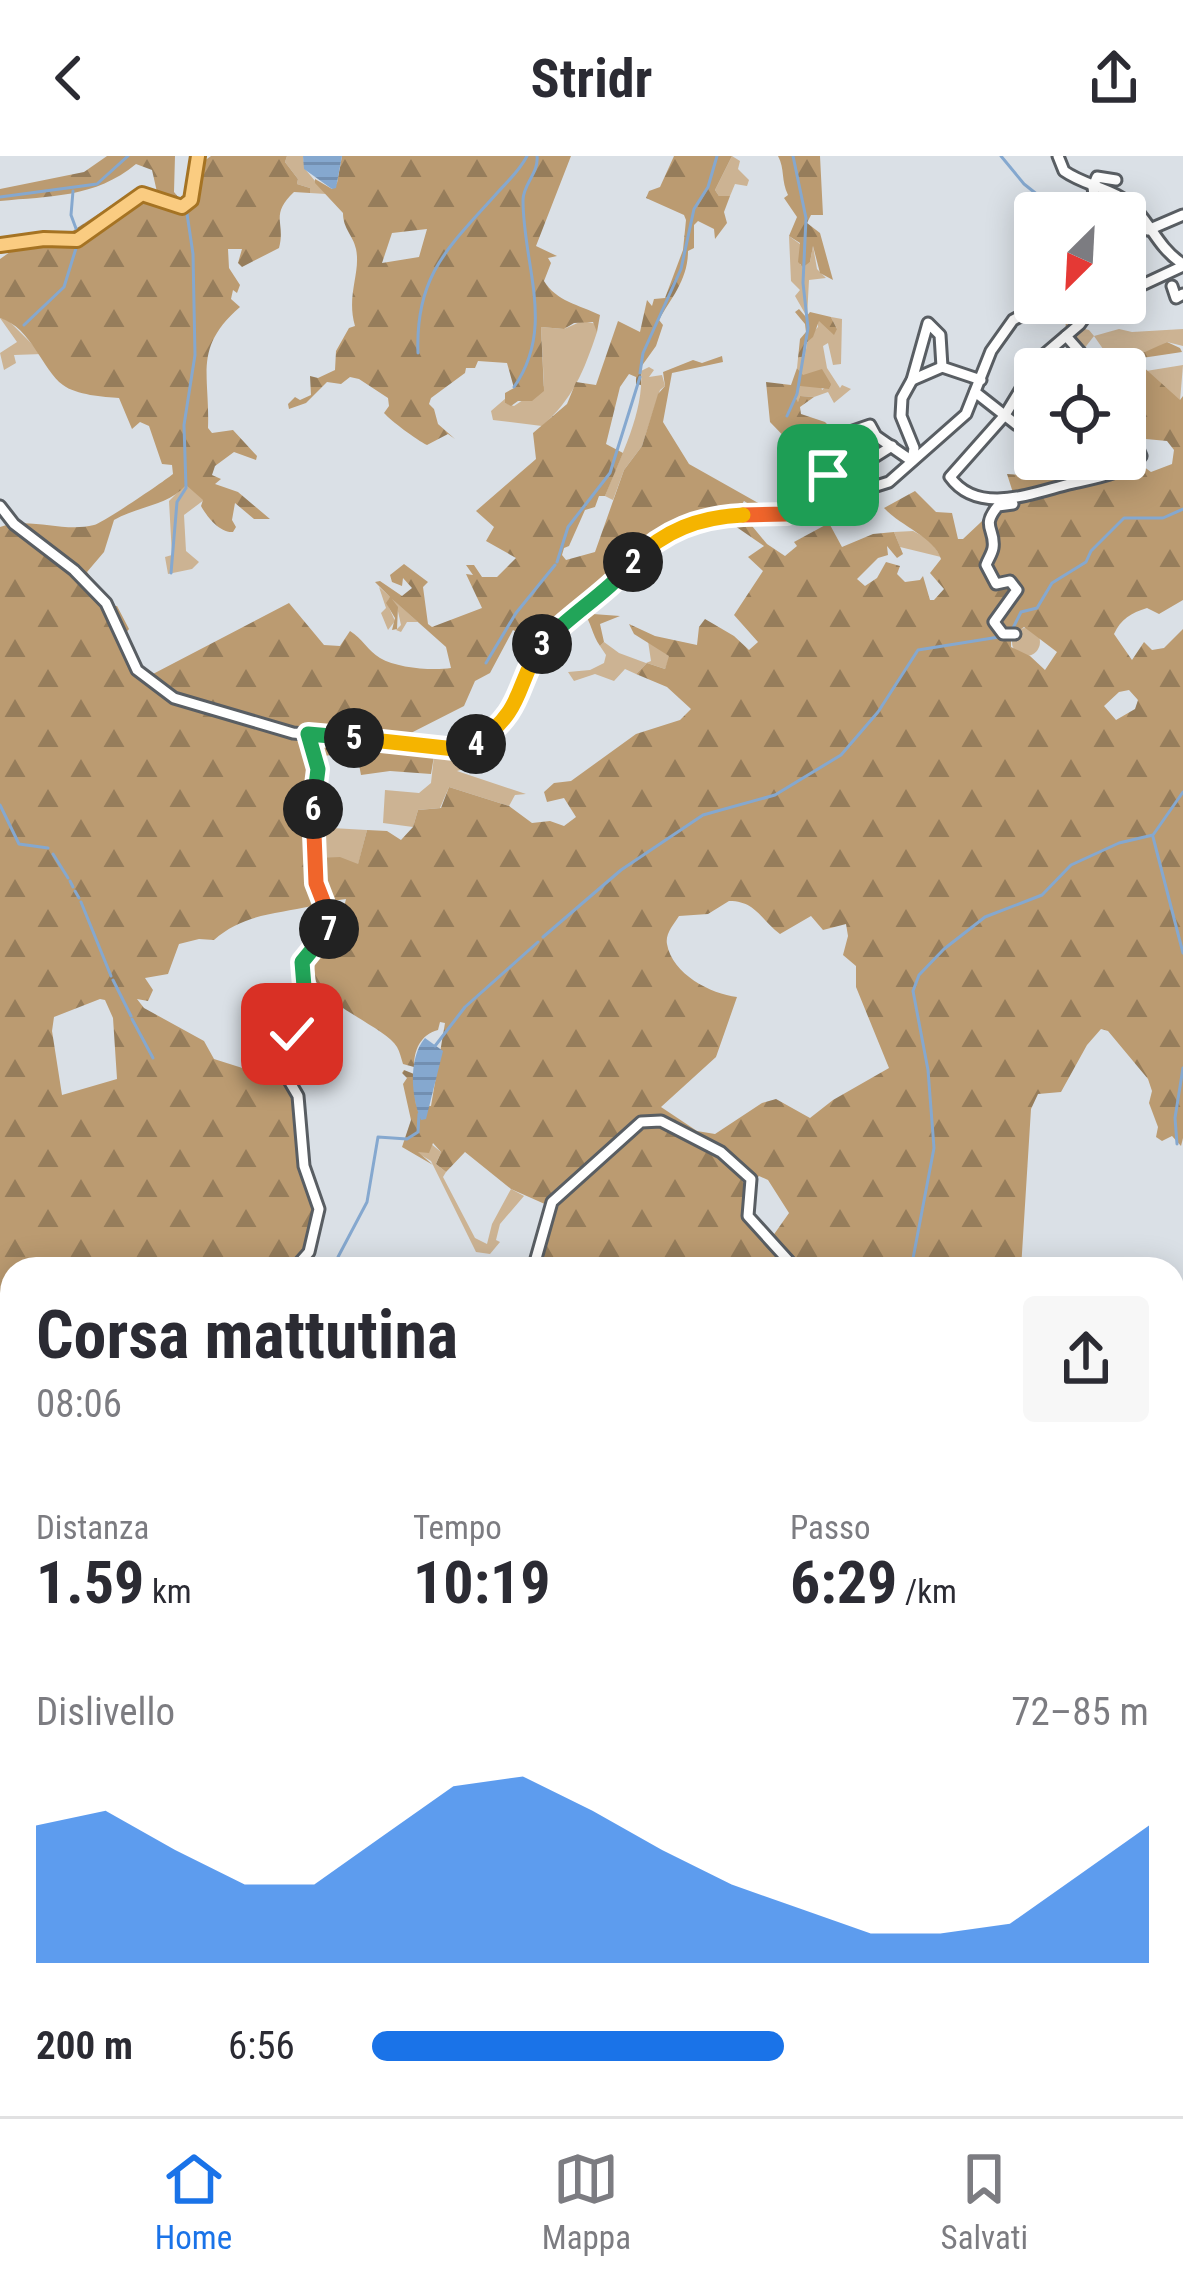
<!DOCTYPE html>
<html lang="it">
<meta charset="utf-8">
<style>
:root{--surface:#fff;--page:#f7f7f7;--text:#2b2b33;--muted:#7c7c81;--line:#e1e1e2;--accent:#1a73e8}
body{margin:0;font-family:"Roboto Condensed",sans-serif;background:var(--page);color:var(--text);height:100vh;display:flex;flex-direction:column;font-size:45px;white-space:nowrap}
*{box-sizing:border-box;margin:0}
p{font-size:39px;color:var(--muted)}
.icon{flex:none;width:66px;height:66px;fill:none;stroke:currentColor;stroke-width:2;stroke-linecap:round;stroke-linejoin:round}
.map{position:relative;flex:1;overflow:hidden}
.sheet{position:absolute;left:0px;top:1101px;width:1185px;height:861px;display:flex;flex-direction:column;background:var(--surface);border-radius:36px 36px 0 0;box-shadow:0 6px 30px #0003}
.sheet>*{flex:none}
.needle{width:78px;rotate:204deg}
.tools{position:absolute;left:1014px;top:36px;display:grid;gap:24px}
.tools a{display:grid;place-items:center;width:132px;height:132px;border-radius:12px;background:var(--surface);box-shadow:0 6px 30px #0003;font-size:60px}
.pin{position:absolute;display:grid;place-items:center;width:102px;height:102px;color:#fff;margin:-51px;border-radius:24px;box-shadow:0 6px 18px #0006}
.km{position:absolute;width:60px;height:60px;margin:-30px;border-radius:50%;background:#222;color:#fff;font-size:33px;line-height:60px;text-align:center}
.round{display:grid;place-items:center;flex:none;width:126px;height:126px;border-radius:12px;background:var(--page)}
.overview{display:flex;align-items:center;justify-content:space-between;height:204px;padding:0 36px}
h1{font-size:66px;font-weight:700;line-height:90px}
.metrics{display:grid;grid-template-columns:repeat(3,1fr);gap:18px;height:204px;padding:12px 36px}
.metrics div{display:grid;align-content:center}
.metrics b{font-size:60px;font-weight:700}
.metrics small{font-size:33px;font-weight:400}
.metrics p{font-size:33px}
.chart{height:336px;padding:24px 36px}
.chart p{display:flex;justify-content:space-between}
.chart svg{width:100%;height:216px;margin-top:12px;fill:var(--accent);opacity:.7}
ul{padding:0 36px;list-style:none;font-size:39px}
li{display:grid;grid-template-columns:192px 144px 1fr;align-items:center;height:90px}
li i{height:30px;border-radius:15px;background:var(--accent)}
header{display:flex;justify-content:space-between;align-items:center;height:156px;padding:0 36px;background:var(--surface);font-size:54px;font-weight:700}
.tabs{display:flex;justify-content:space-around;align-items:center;height:168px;border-top:3px solid var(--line);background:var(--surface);font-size:33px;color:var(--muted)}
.tabs a{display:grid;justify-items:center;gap:6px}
.tabs .current{color:var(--accent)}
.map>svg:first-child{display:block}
</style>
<header><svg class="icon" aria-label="back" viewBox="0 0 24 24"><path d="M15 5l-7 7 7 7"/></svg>Stridr<svg class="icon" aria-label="share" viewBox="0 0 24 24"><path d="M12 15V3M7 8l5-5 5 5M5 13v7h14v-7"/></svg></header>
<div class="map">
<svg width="1183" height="1960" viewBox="0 0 1183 1960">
<defs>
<pattern id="forest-firs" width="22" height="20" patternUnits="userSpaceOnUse" patternTransform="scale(3)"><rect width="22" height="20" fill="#bb9b71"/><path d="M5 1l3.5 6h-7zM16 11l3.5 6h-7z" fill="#967d5b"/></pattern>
<pattern id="park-tufts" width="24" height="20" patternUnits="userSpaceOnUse" patternTransform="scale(3)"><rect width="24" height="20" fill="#ccb393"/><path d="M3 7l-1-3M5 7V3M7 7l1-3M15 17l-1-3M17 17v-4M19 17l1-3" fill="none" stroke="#ae997e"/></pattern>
<pattern id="water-rules" width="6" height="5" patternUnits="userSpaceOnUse" patternTransform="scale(3)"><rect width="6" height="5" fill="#85a8cf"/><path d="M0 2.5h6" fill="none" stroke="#728fb1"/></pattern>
</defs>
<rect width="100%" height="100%" fill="#dae0e6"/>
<g fill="#ccb393">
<polygon points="287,0 303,0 305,13 326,38 310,37 310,32 297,28 298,23 285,6"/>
<polygon points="732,0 740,5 738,13 749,24 747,30 735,28 730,40 719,40 715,34"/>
<polygon points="789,80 800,88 800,109 810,106 813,90 817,113 826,122 809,124 807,161 795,140 800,134 791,125"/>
<polygon points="831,161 842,163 841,208 833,209 828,187 823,190 827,212 840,232 842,229 851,233 834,247 828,236 814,241 800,240 798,247 795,239 800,229 821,230 822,234 830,228 824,222 803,220 797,212 798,202 805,200 808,181 818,171 818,164 837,173"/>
<polygon points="0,162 8,164 42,198 14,199 16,207 4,214 0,197 17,186"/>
<path d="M582,165L597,168V176C584,215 573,243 542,270L493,264L491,255L506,242L505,247L514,250L544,230L541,171L564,173Z"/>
<polygon points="1119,173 1132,176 1183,173 1183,190 1167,186 1137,202 1125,215 1117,213 1094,180"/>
<polygon points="1183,209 1180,245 1146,215"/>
<path d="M649,211L654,214L649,221L662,219L665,230L660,234L642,290L624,314L613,344L605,340C621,299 644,257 641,215Z"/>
<polygon points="186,328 204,344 184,359 186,395 199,406 192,413 168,418 165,401 172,399 169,345"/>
<polygon points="913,375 930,384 941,401 900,391 894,376"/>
<polygon points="379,431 418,466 407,466 401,476 396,474 401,469 397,451 389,443 387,447 395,465 388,474 381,457 386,452"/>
<circle cx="1026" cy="486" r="14"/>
<polygon points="648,485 670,500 665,513 647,507 636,518 625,513 614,525 595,518 574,525 568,516 590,514 604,507 606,499 600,490 604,486 619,497 646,507 651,505"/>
<polygon points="475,595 483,607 457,615 526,638 515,639 509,650 449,631 440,652 418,654 413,671 383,667 385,634 419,637 431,627 434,600"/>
<polygon points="314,671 367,674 358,709 317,702"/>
<polygon points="430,987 441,996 436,1008 446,1016 443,1021 475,1082 487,1088 492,1068 511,1033 524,1040 500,1068 496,1084 500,1086 490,1098 476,1096 431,1005 416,996 428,996"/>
</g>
<g fill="url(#forest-firs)" fill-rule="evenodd">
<path d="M107,0H175L174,36L179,42L185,39L191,0H200V8L211,0H287L285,6L298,23L297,28L310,32V37L294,36C269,60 286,66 279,92L242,111L238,107L242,93H228L229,112L240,129L237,137L233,134L231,143L240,151C193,192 210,217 208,272L212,277L233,274L257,300L256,304L234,296L215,310L212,319L221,323L215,328L238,336L270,363H254L235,347L232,364L236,371L233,376C220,377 207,361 201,350L203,344L186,329C168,350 138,350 114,364L104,396L87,416L112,450H117L129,473L125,478L130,495L151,519L289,447L324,489L340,490L350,475C362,482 368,495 380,502C397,512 432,515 451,512L446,491L392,443L398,451L397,473L392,474L395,462L386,447L390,441L375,426L380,425L402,440L412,432L403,422L402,430L392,426L390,419L404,408L428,426L423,431L428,468L432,471L482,452L466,418L473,419L466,409H474L482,421H497L516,402L486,385L494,371L476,355L536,303L533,277L567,248L576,226L596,229L618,165L640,176L647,144L652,150L654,143L665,142L683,94L686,64L684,59L646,42L649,35L660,31L674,0H732L715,34L719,40H730L724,56L727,67L715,83L714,73L698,65L694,69V92L688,95C688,124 671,142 659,164L663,169L656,190L641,211V229L636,228V221L629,218L620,231L606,288L623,297L605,340H599L595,351L585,354L569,390L564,392L562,399L566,404L595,396L624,314L642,290L658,238L665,230L663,216L693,204L702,207L722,200L723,206L672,217L663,266L689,308L774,356L757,358L755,352L744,345L740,351L728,355L730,360L743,359L767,388L785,400L797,390L794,386L829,367L842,391L873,378L894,376L903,398L897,402L887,390L888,399L878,402L857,423L865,430L877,422L886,406L900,410L897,418L905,426L920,424L923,420L930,444H934L944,433L930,417L941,403C934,381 902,371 884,352L915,335L936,356L952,357L958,383H963L998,350L1015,343L1007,318L1046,321L1075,312L1074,303H1125L1128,299L1151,316L1172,308L1174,294L1167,285L1125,281V247L1143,231L1136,213H1127L1134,201L1167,186L1180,192L1182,196L1142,202L1140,208L1180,244L1183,240V444L1159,458L1147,452C1131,457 1121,463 1114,478L1132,504L1144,486L1152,494L1164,492L1183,473V982L1181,990L1172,980L1162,985L1156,981L1158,971L1149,947L1152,935L1148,923L1108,875L1101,873L1087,889L1061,936L1038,938L1031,953L1021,1113H923L917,1106L911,1113H527L531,1110L547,1049L511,1033L465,996L446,1016L436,1008L441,996L433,987L429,997L418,996L433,1009L402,991L411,964L403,928L407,922L402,917L404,914L414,918L416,949L431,950L445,867L440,866L438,874C420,879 414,894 414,911L403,908C401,902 400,896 397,891C384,869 309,845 314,813C317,795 341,769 346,743L324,746L313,739L312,750C276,758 243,758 214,784L199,783L179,788L168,818L145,822L153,834L148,845L137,843L144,852L204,885L214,903L255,916L271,900L298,940L302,977L309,989L302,998L319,1053L301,1107L305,1113H12V1679L0,1689V371C29,360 63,377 94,369C103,367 163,326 173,318L172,309L162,308L149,270L140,266L132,273L119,242C104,241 76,239 63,229C42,214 32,172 0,162V103L10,96L16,80L68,78L124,41L147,31L157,36L152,14L136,8C95,42 50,40 0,45V33L84,16ZM722,361L764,390L748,401L763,415L734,459L758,486L749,494L734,480L705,463L699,471L697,489L655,480L629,468L634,478L669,500L665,513L647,507L636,518L667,531L691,553L680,564L636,578L571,625L554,627L544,636L547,646L564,642L576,661L564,670L550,665L532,667L509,650L449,631L441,652L418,654L413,671L401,684L387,675L367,674L358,708L340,701L317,702L302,578L325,600L346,596L357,598L361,619L390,615L431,618L434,600L475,595L472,590L403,587L405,580L464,550L475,525L490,517L513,474L546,492L570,462L583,456C591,465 592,479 600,490L604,486L600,468L620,460L593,458L589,445L654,386L650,380L664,368L676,374ZM1024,471L1057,496L1045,514L1030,500L1011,491V480ZM1129,534L1138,544L1135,553L1116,564L1104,550L1119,536ZM729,745C756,745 760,763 780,778L811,760L823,774L846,768L848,780L843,799L856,810V831L889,912L833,944L810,962L776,943L762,947L715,978L697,975L661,951L716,901L737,841C711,838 672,818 667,788C665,778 674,768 679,760L708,758ZM100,843L105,844L113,862L117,923L62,939L52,875L54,861ZM759,1020L768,1024L789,1057L770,1084L748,1056L751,1029Z"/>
<path d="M342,0H571L536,90L557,100L548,102L551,107L544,125C556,145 579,149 600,159L597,176L593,166L574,167L564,173L541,171L544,235L532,245H518L511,250L505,247V237L514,232L507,207L478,205L475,212H466L465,217L431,242L429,248L434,253L438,268L455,283L448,278L427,289C417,284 391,265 384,257L389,250L388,242L359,223L350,221L341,228L327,226L306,247L289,253L288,248L295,241L300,244L311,239L310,220L318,222L335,214L336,195L349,172L355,170C346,139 361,117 356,93C353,79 343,73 343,57L315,27V23L332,33L337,27ZM427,73L419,101L382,107L392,77Z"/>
<path d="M778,0H820L823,59H811L807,67L820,77L833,124L820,117L813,90L810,106L803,111L798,106L800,87L789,80L797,61L784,42L788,39C781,25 785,13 778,0Z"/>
<polygon points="799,153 806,161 810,156 831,161 837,173 834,179 819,165 813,181 806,187 805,200 798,202 800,183 806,176 805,168 795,156"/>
<polygon points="797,212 803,219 822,213 831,228 829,233 800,230 795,240 798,246 800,240 814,241 800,251 801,258 825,266 836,277 815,277 798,295 770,266 766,226 791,229"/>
<polygon points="1173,1128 1180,1132 1179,1143 1183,1145 1183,1274 1173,1277"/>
<polygon points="1183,1423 1183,1960 1124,1960 1125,1950 1173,1950 1173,1436"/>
<polygon points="195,1950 305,1950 312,1960 193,1960"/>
</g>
<polygon fill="url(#park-tufts)" points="1065,147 1088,150 1077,171 1089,174 1094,180 1080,198 1066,180"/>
<g fill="url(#water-rules)">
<polygon points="342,0 336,32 332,33 304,13 303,0"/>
<path d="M425,882L443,895L426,963L421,964C411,941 408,902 425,882Z"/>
</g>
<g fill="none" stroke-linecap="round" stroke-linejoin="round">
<g stroke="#85a8cf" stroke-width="3">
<polyline points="1001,0 1024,28 1058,55"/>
<polyline points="73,35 71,59 78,78"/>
<polyline points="0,41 97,28 128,0"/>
<polyline points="24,169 64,131 77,89"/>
<path d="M418,197C415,118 450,90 498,36C509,24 520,14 527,0"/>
<polyline points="640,217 643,197 681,113 694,53 708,31 717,0"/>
<path d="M514,231C556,171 523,110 523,44C523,28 539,17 537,0"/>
<polyline points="787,260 797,238 808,172 803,127 806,62 793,0"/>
<polyline points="557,406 568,371 610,317 640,221"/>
<polyline points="171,417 177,346 186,332 184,269 195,199 193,98 186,51"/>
<polyline points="1012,474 1021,456 1037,452 1052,427 1086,406 1091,395 1124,362 1163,362 1183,353"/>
<polyline points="486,507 516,457 555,409"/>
<polyline points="0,649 19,688 48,692"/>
<polyline points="1153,681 1183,797"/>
<polyline points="53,698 68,722"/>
<polyline points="70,725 73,731"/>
<polyline points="75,735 79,742"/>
<polyline points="81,746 111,820"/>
<polyline points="543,781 621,714 703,659 775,639 841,599 878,556 918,494 999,481"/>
<polyline points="113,824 131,860"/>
<polyline points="132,863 153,902"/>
<polyline points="435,890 465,851 538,786"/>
<polyline points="1177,988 1175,962 1183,912"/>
<polyline points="343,1113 338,1101 367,1046 378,981 407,983 418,976 419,958"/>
<polyline points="911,1113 934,992 928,914 913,835 919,819 944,793 985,761 1042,739 1071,709 1119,687 1153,679 1183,636"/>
<polyline points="1173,1587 1183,1588"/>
<polyline points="0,1630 12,1625"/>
<polyline points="0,1651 12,1659"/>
<polyline points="1173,1667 1183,1632"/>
<polyline points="1173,1675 1173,1692"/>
<polyline points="0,1850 12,1852"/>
<polyline points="1011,1960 1025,1950"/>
</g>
<defs>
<g id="minor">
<path d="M1058,0L1064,15C1088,32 1116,31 1137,55C1153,73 1160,92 1180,106"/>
<polyline points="1093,31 1097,21 1116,24"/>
<polyline points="1093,31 1096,57"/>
<polyline points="1148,74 1183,59"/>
<polyline points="1172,130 1176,142 1183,138"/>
<polyline points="1125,137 1183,110"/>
<path d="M1095,147L1080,168L1039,203L1005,259L950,321C978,360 1033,337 1069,328C1093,322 1123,319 1141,300L1125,262"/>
<polyline points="1066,180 1095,213"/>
<polyline points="912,224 942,211"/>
<polyline points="975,236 1017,269 1025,274 1035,272"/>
<polyline points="838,280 870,269 876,280 912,305"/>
<polyline points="841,295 857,292 876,280"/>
<polyline points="806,302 826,329"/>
<polyline points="912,305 914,292 901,260 902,242 912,224 928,167 940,179 942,211 981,224"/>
<polyline points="826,329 828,319 865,307 892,290"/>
<path d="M1013,348L998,350C980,371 996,373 993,392C992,398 988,403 986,409L996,428L1010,425L1017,434L994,466L1003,478H1015"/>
<polyline points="0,350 14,368 74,414 106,447 137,514 174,542 293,577 467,592 489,579 510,558 535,500 564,463 622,419 655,385 707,362 787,358 889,326 966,258 991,195 1013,164 1030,155 1063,147"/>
<polyline points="294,1113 309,1096 319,1053 304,1010 298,940 274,899 306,855 302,806 328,774 330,763 316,727 312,639 318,613 308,578"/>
<polyline points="533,1113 552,1046 641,966 661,965 721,996 751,1023 748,1060 796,1113"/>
<polyline points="1173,1149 1183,1149"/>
<polyline points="124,1950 125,1960"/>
<polyline points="224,1950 231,1960"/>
<polyline points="827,1950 836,1960"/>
<polyline points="83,1960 98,1950"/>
<polyline points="191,1960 192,1950"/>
</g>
<g id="major">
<polyline points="0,89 44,83 77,84 142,38 182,51 191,44 198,0"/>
<polyline points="1173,1930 1178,1920 1183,1863"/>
<polyline points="1145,1960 1154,1950"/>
</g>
</defs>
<use href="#minor" stroke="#595e63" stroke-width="15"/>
<use href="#major" stroke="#a57323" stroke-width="18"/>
<use href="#minor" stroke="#fff" stroke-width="9"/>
<use href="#major" stroke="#facc81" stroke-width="12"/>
</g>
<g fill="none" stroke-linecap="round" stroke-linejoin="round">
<defs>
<polyline id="split-1" points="743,359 787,358 836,344 826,329 828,319"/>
<path id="split-2" d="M633,406C664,374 700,361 743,359"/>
<path id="split-3" d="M542,488C571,458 607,437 633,406"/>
<path id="split-4" d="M476,588C526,552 514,531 542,488"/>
<polyline id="split-5" points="354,582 455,593 476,588"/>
<polyline id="split-6" points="313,653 318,613 308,578 354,582"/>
<polyline id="split-7" points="313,653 316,727 330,763 329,773"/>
<polyline id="split-8" points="292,878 306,855 302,806 329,773"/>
</defs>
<use href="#split-1" stroke="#fff" stroke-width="24"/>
<use href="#split-2" stroke="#fff" stroke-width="24"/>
<use href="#split-3" stroke="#fff" stroke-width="24"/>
<use href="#split-4" stroke="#fff" stroke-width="24"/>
<use href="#split-5" stroke="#fff" stroke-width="24"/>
<use href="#split-6" stroke="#fff" stroke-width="24"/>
<use href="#split-7" stroke="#fff" stroke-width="24"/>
<use href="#split-8" stroke="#fff" stroke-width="24"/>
<use href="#split-1" stroke="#f0652b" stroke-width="15"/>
<use href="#split-2" stroke="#f5b400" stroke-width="15"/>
<use href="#split-3" stroke="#22a559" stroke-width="15"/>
<use href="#split-4" stroke="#f5b400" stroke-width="15"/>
<use href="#split-5" stroke="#f5b400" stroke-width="15"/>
<use href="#split-6" stroke="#22a559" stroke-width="15"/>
<use href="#split-7" stroke="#f0652b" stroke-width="15"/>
<use href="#split-8" stroke="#22a559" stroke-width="15"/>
</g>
</svg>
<div class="tools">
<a><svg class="needle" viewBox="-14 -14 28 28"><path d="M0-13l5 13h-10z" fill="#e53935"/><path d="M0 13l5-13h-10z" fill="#7c7c81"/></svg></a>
<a><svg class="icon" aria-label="locate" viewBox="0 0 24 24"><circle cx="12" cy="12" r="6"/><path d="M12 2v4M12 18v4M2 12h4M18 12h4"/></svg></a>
</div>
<div class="pin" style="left:828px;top:319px;background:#1e9e55"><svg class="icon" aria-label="arrive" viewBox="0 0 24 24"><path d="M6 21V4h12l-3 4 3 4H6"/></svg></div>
<div class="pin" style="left:292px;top:878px;background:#d93025"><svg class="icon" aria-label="check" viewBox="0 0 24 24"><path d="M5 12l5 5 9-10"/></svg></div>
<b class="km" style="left:633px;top:406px">2</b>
<b class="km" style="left:542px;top:488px">3</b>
<b class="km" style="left:476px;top:588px">4</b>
<b class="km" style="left:354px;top:582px">5</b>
<b class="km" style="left:313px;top:653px">6</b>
<b class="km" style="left:329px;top:773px">7</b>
<section class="sheet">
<div class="overview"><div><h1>Corsa mattutina</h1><p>08:06</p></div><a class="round"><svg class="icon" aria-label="share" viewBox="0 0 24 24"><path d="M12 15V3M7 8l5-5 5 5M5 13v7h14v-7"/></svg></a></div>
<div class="metrics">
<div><p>Distanza</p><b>1.59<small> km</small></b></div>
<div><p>Tempo</p><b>10:19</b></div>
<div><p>Passo</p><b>6:29<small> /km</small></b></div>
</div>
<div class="chart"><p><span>Dislivello</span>72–85 m</p>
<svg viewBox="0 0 160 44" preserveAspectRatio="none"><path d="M0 44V16L10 13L20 21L30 28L40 28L50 18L60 8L70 6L80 13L90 21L100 28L110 33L120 38L130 38L140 36L150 26L160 16V44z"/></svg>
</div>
<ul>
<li><b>200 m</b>6:56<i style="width:53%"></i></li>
</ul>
</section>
</div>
<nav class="tabs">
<a class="current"><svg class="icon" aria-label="home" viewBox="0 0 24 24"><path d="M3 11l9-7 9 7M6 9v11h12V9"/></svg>Home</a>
<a><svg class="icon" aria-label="map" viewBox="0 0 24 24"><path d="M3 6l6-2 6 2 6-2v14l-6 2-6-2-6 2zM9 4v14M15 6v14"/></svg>Mappa</a>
<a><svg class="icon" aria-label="saved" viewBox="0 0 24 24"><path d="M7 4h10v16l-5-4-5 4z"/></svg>Salvati</a>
</nav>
